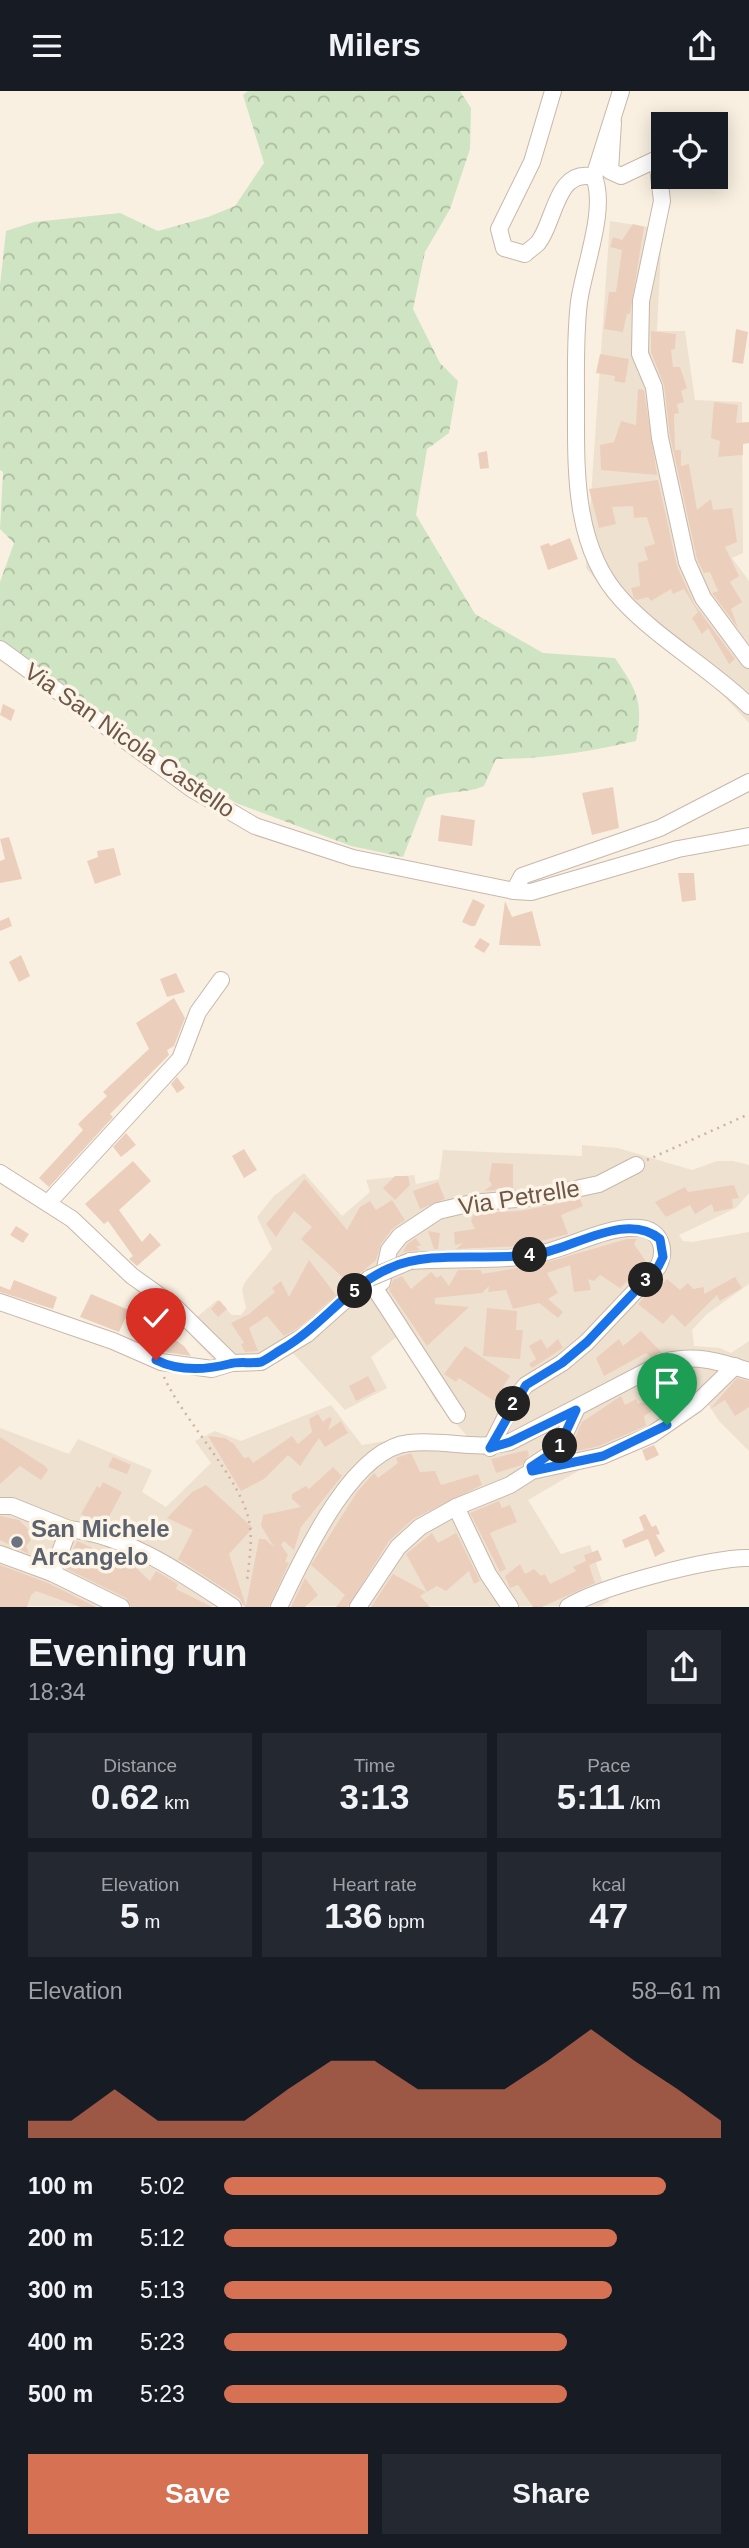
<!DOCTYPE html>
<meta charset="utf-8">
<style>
:root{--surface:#171b24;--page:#242831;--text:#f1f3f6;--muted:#9ea1a6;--accent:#d67153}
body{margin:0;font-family:Arial,sans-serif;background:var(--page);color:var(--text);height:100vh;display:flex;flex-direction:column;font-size:26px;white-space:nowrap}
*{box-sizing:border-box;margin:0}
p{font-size:23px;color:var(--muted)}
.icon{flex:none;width:38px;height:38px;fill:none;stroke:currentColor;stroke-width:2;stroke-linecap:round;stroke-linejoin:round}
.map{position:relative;height:1516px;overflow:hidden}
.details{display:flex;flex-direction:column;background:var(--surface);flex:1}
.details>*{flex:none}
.tools{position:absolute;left:651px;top:21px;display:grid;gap:14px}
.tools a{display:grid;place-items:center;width:77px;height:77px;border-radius:0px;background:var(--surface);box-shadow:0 4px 18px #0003;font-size:35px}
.pin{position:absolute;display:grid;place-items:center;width:60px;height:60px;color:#fff;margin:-72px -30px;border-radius:50% 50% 50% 0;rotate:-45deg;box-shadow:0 0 7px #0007}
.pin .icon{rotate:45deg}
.km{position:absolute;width:35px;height:35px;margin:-18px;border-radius:50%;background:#222;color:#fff;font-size:19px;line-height:35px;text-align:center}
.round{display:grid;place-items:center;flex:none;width:74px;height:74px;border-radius:0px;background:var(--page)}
.head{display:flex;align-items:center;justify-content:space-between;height:119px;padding:0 28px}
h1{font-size:38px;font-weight:700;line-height:52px}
.stats{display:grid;grid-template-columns:repeat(3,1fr);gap:10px;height:119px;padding:7px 28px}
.stats div{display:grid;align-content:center;border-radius:0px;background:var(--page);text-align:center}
.stats b{font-size:35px;font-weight:700}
.stats small{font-size:19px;font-weight:400}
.stats p{font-size:19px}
.chart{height:196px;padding:14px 28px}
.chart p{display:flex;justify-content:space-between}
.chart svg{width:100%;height:126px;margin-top:7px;fill:var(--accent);opacity:.7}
.cta{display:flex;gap:14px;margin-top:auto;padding:14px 28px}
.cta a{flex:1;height:80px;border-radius:0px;background:var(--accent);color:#fff;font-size:28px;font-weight:700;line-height:80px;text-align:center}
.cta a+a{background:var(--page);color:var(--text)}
ul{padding:0 28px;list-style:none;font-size:23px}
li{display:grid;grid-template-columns:112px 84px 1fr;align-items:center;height:52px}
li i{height:18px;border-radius:9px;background:var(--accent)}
header{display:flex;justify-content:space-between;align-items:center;height:91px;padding:0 28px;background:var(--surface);font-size:32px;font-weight:700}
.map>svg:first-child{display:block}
</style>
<header><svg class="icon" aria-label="menu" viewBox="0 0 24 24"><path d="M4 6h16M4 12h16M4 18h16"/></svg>Milers<svg class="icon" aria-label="share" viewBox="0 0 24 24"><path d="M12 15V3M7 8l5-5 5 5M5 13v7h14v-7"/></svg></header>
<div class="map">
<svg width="749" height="1516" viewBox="0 0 749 1516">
<defs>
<pattern id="forest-crowns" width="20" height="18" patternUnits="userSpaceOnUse" patternTransform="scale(1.75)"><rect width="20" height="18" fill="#cfe4c2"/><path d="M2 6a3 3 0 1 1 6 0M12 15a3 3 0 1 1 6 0" fill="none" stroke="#acbca0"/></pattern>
</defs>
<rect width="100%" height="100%" fill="#f9f0e1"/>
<g fill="#efe1d0">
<polygon points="610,130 662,138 657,240 685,240 695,309 742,311 743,462 732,467 749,490 749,632 708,588 633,532 586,477"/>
<polygon points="582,1054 618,1057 692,1079 717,1070 733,1070 749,1074 749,1102 736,1117 679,1144 683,1150 692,1151 749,1141 749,1193 707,1223 692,1239 694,1255 720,1257 731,1262 749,1250 749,1360 719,1330 704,1307 528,1409 561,1463 590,1454 609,1510 601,1515 0,1515 0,1337 69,1363 78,1348 152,1379 142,1401 166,1416 211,1372 195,1350 215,1340 241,1350 331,1314 362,1354 408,1346 457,1348 467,1345 435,1309 399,1244 371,1266 387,1297 345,1319 293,1262 264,1277 226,1282 184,1237 217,1209 232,1224 241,1224 246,1217 242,1199 245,1191 272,1158 257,1126 274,1105 304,1082 342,1125 370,1101 366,1089 414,1084 416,1093 439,1088 443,1059 582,1065"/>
</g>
<path fill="url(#forest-crowns)" d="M248,0H460L471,17L470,58L450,118L425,161L413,218L440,272L458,290L449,342L427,358L416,424L475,523L543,562L615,567C637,600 644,610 636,650C590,661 542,668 496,668L484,695C465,703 448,699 426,707L403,766L351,755L236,712L174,673L0,549V491L14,452L0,438L3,381L0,379V194L6,140L34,131L120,122L158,140L208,126L235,115L264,72L243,4Z"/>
<g fill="#ebcfbc">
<polygon points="633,133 644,136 630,223 627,223 623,241 604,238 609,201 616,201 622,159 610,156 613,146 622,149"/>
<polygon points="736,238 748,241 743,273 732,271"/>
<polygon points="651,240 676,243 675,258 671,259 673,276 680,276 687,297 681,300 684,311 677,313 679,322 674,323 675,359 681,359 681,375 689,373 697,419 711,408 713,419 732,417 737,451 725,456 739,485 730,491 742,511 731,518 738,537 712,502 718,500 710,481 704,482 697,468 670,345 664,294 651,261"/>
<polygon points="600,263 629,268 625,292 614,290 615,285 596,282"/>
<polygon points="638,298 644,299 657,384 601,379 600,354 614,351 621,330 636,334"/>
<polygon points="714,311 738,314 736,332 749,331 749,352 743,353 743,364 718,366 720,350 711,347"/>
<polygon points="487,360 489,377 480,378 478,362"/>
<polygon points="658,389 677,475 694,513 735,568 729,573 708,537 702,543 692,527 698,521 684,498 673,503 671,498 651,510 648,506 637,509 634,507 631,497 640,495 638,472 648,469 644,456 655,453 647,426 634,427 633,415 612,416 616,433 599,437 589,398"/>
<polygon points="570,447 578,468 548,479 540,455 549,452 550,455"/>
<polygon points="3,613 15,619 11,630 0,624"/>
<polygon points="613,696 619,737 592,744 582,702"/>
<polygon points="441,724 475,729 472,755 438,750"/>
<polygon points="9,746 22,788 0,792 0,770 5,768 0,748"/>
<polygon points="114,757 121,784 95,793 87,770 98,766 97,760"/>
<polygon points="678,782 694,782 696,809 682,811"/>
<polygon points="473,808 485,814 475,835 471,835 462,831"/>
<polygon points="505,810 512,826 532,820 541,855 499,854"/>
<polygon points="9,826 12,835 0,840 0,830"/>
<polygon points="480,847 490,853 484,862 474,856"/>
<polygon points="21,864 30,885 19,891 9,871"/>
<polygon points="176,882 185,901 167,906 160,888"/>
<polygon points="174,907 185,927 174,955 167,959 169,964 110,1023 113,1026 49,1096 39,1087 83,1039 78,1033 107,1005 103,1001 149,958 136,932"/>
<polygon points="177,986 185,997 177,1002 171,993"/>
<polygon points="126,1042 136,1054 121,1066 113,1056"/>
<polygon points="244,1058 257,1079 244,1087 232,1065"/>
<polygon points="133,1070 151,1090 119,1119 142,1151 150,1142 161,1154 137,1175 129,1168 133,1165 108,1130 104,1133 85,1113"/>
<polygon points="492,1072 513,1073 513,1098 484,1100 492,1094 489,1089"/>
<polygon points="395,1085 408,1085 410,1094 395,1109 383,1097"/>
<polygon points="305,1088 347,1139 360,1116 370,1110 376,1119 392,1109 405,1129 392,1138 381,1153 376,1169 349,1192 301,1148 312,1136 294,1120 276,1146 266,1133"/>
<polygon points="438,1091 445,1108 420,1118 413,1100"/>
<polygon points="734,1094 739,1107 732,1108 733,1117 714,1121 712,1113 695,1123 690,1114 666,1126 655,1111 685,1096 688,1101"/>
<polygon points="580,1108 583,1115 561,1124 568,1143 522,1155 456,1158 463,1152 455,1154 454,1141 475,1138 471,1130 474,1122 520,1120"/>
<polygon points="16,1135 29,1143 23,1152 10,1144"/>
<polygon points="428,1140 440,1142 438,1158 434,1158"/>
<polygon points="416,1147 421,1155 416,1155 420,1159 403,1161 407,1153"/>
<polygon points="627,1148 637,1148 634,1153 647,1172 620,1197 600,1184 594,1190 588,1188 591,1199 574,1201 570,1174 547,1182 558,1202 548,1208 563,1221 558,1227 539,1212 513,1218 506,1199 488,1201 489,1195 482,1202 435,1207 435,1213 469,1216 427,1255 389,1199 393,1189 402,1185 411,1198 431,1181 437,1187 441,1184 449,1195 458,1179 481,1179 482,1183 541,1173"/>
<polygon points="309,1169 336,1204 301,1235 284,1245 267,1225 249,1237 258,1260 245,1261 241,1253 244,1252 231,1232 249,1223 275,1201 272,1197 281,1190 289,1206"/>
<polygon points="735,1186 742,1197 720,1210 717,1204 685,1236 672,1223 663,1233 638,1213 652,1198 656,1201 667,1188 680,1199 688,1192 693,1198 704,1196 704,1203"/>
<polygon points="14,1189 57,1206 53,1218 0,1201 0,1195 10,1199"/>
<polygon points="91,1203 129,1219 119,1241 80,1226"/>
<polygon points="219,1209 227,1218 218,1226 211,1218"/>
<polygon points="487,1217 517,1220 516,1239 523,1239 520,1268 483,1265"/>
<polygon points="641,1240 661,1261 651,1266 646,1262 604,1285 596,1267 619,1248 623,1255"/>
<polygon points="171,1246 184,1255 191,1265 164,1261 150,1255 153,1247 168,1254"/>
<polygon points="541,1248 547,1258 558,1248 563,1257 532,1277 529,1273 536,1268 529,1255"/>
<polygon points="465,1255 510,1285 494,1310 459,1287 456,1291 444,1283"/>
<polygon points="673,1280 697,1297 672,1317 667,1311 644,1325 646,1335 599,1355 568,1362 582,1331 621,1305 625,1314 636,1308 638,1313 654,1306 670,1293 660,1285"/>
<polygon points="368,1285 376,1300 356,1310 349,1295"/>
<polygon points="737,1287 749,1290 749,1316 735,1325 725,1309 710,1318"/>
<polygon points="318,1323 323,1331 329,1326 332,1328 328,1339 341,1330 348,1342 325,1356 319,1347 300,1375 288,1364 264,1388 241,1400 208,1345 225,1347 234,1353 244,1367 249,1366 253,1372 292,1345 298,1353 312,1341 309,1328"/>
<polygon points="0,1346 45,1375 48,1379 41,1389 20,1375 0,1393"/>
<polygon points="654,1354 659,1364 646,1370 642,1359"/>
<polygon points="527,1359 529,1364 522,1374 496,1382 491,1368"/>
<polygon points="411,1362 420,1381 435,1380 441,1394 478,1383 482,1394 413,1428 389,1450 348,1516 336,1516 345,1504 311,1474 357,1401 374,1382 378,1387 398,1372 396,1367"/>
<polygon points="113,1366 131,1374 127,1383 108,1376"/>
<polygon points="333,1376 342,1385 301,1436 294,1459 284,1450 281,1454 288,1464 285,1471 289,1472 269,1516 245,1516 239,1507 178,1468 193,1439 167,1427 192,1401 206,1394 253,1437 229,1463 246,1515 259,1448 265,1448 274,1456 261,1435 263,1424 301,1416 292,1408 292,1403 306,1395 309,1398"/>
<polygon points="103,1391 122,1401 104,1435 81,1423 97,1395 100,1397"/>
<polygon points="499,1410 502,1417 510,1414 517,1431 490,1442 506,1478 500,1481 470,1422"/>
<polygon points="645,1423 652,1436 656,1434 660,1443 656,1444 665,1460 655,1466 648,1448 625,1457 622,1449 644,1439 639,1426"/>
<polygon points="0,1425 19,1429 28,1438 31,1449 26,1455 29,1463 0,1449"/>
<polygon points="451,1431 480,1490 474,1493 469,1480 446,1500 437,1495 427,1501 406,1463 432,1442 438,1452 456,1442"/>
<polygon points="77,1450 135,1476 150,1490 156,1480 178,1493 176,1498 212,1516 131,1516 126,1507 65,1477"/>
<polygon points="598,1459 602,1469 589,1474 595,1492 542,1516 533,1516 518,1494 510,1497 505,1485 520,1473 525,1483 534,1478 541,1485 545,1483 550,1493 576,1480 573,1476 586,1470 584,1464"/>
<polygon points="0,1474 48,1492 96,1516 80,1516 36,1500 31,1504 27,1516 0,1516"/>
<polygon points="393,1483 426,1501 420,1505 430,1516 371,1516"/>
<polygon points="305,1487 318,1504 305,1516 291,1516"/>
</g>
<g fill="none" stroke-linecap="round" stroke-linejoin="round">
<defs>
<g id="minor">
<path d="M553,0L532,71L499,138L504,157L525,163C529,159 534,156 538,152C555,131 556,76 594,86"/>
<polyline points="613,31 610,80 621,85 657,68 662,110 641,210 640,263 654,296 660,347 687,471 703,507 749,569"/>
<path d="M594,86C607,119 584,175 579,211C575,244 576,278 576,312C576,379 573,457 622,509C659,549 710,577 749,615"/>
<polyline points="594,86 621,0"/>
<polyline points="0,558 192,698 255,735 353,767 514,800 531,801 678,758 749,745"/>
<polyline points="514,800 522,785 660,737 749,691"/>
<polyline points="0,1082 72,1128 132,1185 174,1215 232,1272"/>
<polyline points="48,1112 180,968 198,921 221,889"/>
<path d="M410,1170C453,1167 497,1171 539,1163C572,1156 605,1135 639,1137C661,1138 667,1159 658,1176L587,1251L562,1272L526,1294L515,1307L490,1357"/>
<polyline points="0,1211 113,1250 161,1271 212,1278 232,1272 261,1271 307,1243 370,1187"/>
<polyline points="457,1324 374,1196 382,1191 389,1159 400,1145 438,1120 472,1112 538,1106 599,1093 636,1074"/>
<polyline points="532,1375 558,1358 576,1319"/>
<polyline points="0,1415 12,1415 69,1438"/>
<polyline points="456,1416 488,1483 510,1516"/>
<polyline points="0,1463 52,1482 121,1516"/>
<path d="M52,1482L69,1438C129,1445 183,1483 233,1516"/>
<path d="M279,1516C302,1469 351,1358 409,1352C444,1348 476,1360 510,1351L664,1271C695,1263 718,1270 749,1280"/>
<polyline points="358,1516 398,1456 420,1436 456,1416 510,1394 532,1380 602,1365 651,1344 696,1313 735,1275"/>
<path d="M568,1516C598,1496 713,1466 749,1467"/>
</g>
</defs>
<use href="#minor" stroke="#c8b7aa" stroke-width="18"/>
<g stroke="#cfb2a0" stroke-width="2.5" stroke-dasharray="2 5" stroke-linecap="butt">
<polyline points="647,1069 749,1023"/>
<path d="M164,1286C184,1330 241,1388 249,1430C253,1450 249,1470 247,1490"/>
</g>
<use href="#minor" stroke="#fff" stroke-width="16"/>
<defs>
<polyline id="minor-bridge" points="370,1187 410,1170"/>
</defs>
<use href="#minor-bridge" stroke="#c8b7aa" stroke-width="18" stroke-linecap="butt"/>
<use href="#minor-bridge" stroke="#fff" stroke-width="16"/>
</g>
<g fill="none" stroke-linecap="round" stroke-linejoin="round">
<defs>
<path id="route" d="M156,1269C178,1280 205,1279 229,1273C239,1270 251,1273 261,1271C268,1268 277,1261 284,1257C322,1235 349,1194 390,1177C431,1158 492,1171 538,1163C574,1157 627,1120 660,1148L663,1166L658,1176L587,1251L562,1272L526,1294L490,1357L510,1351L576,1319L558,1358L531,1376L532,1380L603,1365L667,1334"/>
</defs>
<use href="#route" stroke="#fff" stroke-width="14"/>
<use href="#route" stroke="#1a73e8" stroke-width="9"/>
</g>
<circle fill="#6b7280" stroke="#fcf4e6" stroke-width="2.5" cx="17" cy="1451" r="7"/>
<g text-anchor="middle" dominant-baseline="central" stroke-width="7" stroke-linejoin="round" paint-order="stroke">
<g font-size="24" fill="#6d574b" stroke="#fcf4e6">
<text transform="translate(130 649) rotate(35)">Via San Nicola Castello</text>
<text transform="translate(519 1106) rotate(-9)">Via Petrelle</text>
</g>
<g font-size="24" font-weight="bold" fill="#5b616d" stroke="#fcf4e6" text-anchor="start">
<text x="31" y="1437">San Michele<tspan x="31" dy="28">Arcangelo</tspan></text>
</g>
</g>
</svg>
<div class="tools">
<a><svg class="icon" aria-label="locate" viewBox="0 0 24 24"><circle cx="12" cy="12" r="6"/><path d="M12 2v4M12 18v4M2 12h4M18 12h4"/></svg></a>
</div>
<div class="pin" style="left:667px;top:1334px;background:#1e9e55"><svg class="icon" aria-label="arrive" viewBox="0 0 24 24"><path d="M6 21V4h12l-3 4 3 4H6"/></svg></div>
<div class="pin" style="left:156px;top:1269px;background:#d93025"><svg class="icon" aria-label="check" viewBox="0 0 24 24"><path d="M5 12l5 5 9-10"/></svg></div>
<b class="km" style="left:560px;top:1355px">1</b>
<b class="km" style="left:513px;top:1313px">2</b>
<b class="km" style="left:646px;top:1189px">3</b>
<b class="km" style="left:530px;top:1164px">4</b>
<b class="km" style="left:355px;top:1200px">5</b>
</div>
<section class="details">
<div class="head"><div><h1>Evening run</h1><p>18:34</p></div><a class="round"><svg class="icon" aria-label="share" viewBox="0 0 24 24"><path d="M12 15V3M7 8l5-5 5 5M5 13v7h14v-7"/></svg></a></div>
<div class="stats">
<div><p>Distance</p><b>0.62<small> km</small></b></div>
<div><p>Time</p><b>3:13</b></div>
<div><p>Pace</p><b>5:11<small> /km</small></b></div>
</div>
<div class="stats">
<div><p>Elevation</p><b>5<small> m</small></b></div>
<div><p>Heart rate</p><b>136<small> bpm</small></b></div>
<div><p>kcal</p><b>47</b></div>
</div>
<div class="chart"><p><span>Elevation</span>58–61 m</p>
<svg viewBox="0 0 160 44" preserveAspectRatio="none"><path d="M0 44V38L10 38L20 27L30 38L40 38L50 38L60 27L70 17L80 17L90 27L100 27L110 27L120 17L130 6L140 17L150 27L160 38V44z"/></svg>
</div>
<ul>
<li><b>100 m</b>5:02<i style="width:89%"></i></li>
<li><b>200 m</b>5:12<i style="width:79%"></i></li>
<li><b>300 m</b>5:13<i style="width:78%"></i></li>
<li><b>400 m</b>5:23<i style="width:69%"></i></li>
<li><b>500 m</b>5:23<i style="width:69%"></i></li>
</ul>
<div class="cta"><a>Save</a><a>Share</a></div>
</section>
